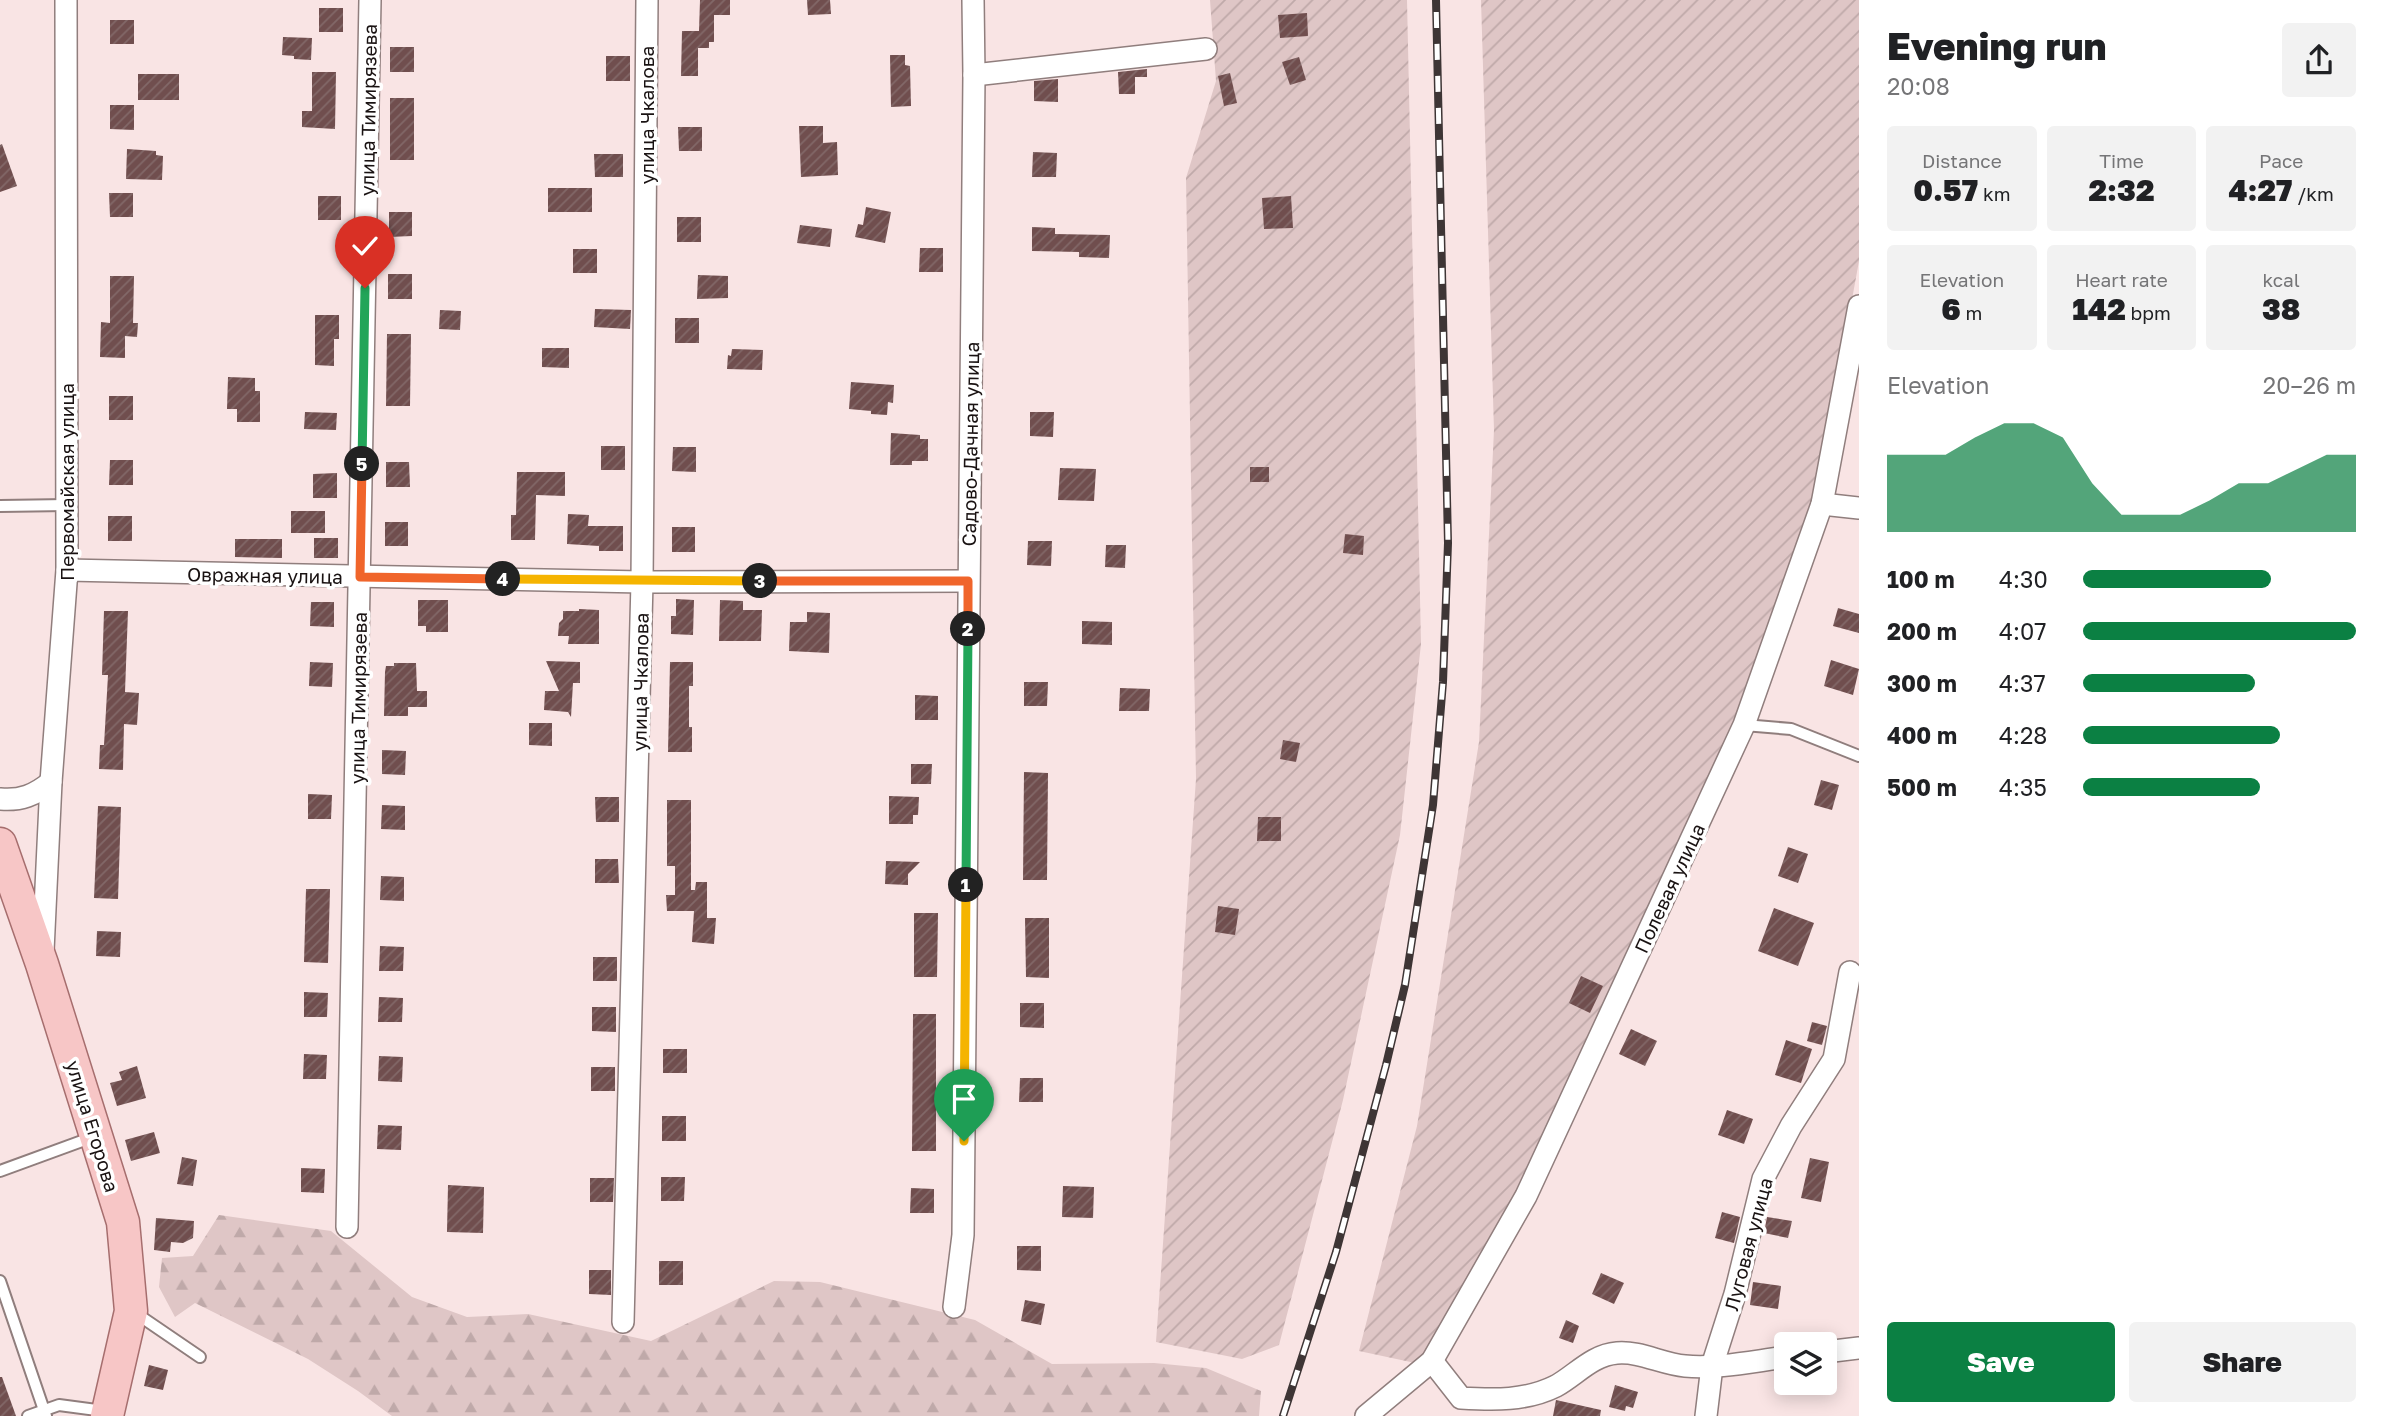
<!DOCTYPE html>
<meta charset="utf-8">
<style>
:root{--surface:#fff;--page:#f2f2f2;--text:#202124;--muted:#757577;--accent:#0b8043}
body{margin:0;font-family:"Golos Text",sans-serif;background:var(--page);color:var(--text);height:100vh;display:flex;flex-direction:column;font-size:26px;white-space:nowrap}
*{box-sizing:border-box;margin:0}
p{font-size:23px;color:var(--muted)}
.icon{flex:none;width:38px;height:38px;fill:none;stroke:currentColor;stroke-width:2;stroke-linecap:round;stroke-linejoin:round}
.map{position:relative;flex:1;overflow:hidden}
.side{display:flex;flex-direction:column;background:var(--surface);width:525px}
.side>*{flex:none}
.fabs{position:absolute;left:1774px;top:1332px;display:grid;gap:14px}
.fabs a{display:grid;place-items:center;width:63px;height:63px;border-radius:7px;background:var(--surface);box-shadow:0 4px 18px #0003;font-size:35px}
.pin{position:absolute;display:grid;place-items:center;width:60px;height:60px;color:#fff;margin:-72px -30px;border-radius:50% 50% 50% 0;rotate:-45deg;box-shadow:0 0 7px #0007}
.pin .icon{rotate:45deg}
.km{position:absolute;width:35px;height:35px;margin:-18px;border-radius:50%;background:#222;color:#fff;font-size:19px;line-height:35px;text-align:center}
.round{display:grid;place-items:center;flex:none;width:74px;height:74px;border-radius:7px;background:var(--page)}
.head{display:flex;align-items:center;justify-content:space-between;height:119px;padding:0 28px}
h1{font-size:38px;font-weight:800;line-height:52px}
.figures{display:grid;grid-template-columns:repeat(3,1fr);gap:10px;height:119px;padding:7px 28px}
.figures div{display:grid;align-content:center;border-radius:7px;background:var(--page);text-align:center}
.figures b{font-size:30px;font-weight:800}
.figures small{font-size:19px;font-weight:400}
.figures p{font-size:19px}
.chart{height:196px;padding:14px 28px}
.chart p{display:flex;justify-content:space-between}
.chart svg{width:100%;height:126px;margin-top:7px;fill:var(--accent);opacity:.7}
.action{display:flex;gap:14px;margin-top:auto;padding:14px 28px}
.action a{flex:1;height:80px;border-radius:7px;background:var(--accent);color:#fff;font-size:28px;font-weight:800;line-height:80px;text-align:center}
.action a+a{background:var(--page);color:var(--text)}
ul{padding:0 28px;list-style:none;font-size:23px}
li{display:grid;grid-template-columns:112px 84px 1fr;align-items:center;height:52px}
li i{height:18px;border-radius:9px;background:var(--accent)}
main{display:flex;flex:1;min-height:0}
.map>svg:first-child{display:block}
</style>
<main>
<div class="map">
<svg width="1859" height="1416" viewBox="0 0 1859 1416">
<defs>
<pattern id="forest-firs" width="22" height="20" patternUnits="userSpaceOnUse" patternTransform="scale(1.75)"><rect width="22" height="20" fill="#dfc6c6"/><path d="M5 1l3.5 6h-7zM16 11l3.5 6h-7z" fill="#bfa9a9"/></pattern>
<pattern id="garden-furrows" width="10" height="10" patternUnits="userSpaceOnUse" patternTransform="scale(1.75)"><rect width="10" height="10" fill="#dfc6c6"/><path d="M-1 1l2-2M0 10L10 0M9 11l2-2" fill="none" stroke="#bfa9a9"/></pattern>
<pattern id="building-hatch" width="6" height="6" patternUnits="userSpaceOnUse" patternTransform="scale(1.75)"><rect width="6" height="6" fill="#704e4e"/><path d="M-1 1l2-2M0 6l6-6M5 7l2-2" fill="none" stroke="#826868"/></pattern>
</defs>
<rect width="100%" height="100%" fill="#f9e4e4"/>
<polygon fill="url(#forest-firs)" points="219,1215 331,1231 412,1297 467,1317 528,1314 651,1341 774,1281 820,1282 975,1320 1052,1364 1154,1363 1206,1368 1261,1391 1259,1416 392,1416 358,1391 308,1359 195,1303 175,1317 159,1287 162,1258 193,1256"/>
<g fill="url(#garden-furrows)">
<polygon points="1210,0 1407,0 1421,644 1400,835 1343,1100 1279,1345 1242,1359 1156,1342 1196,779 1186,178 1216,81"/>
<polygon points="1481,0 1859,0 1859,261 1818,486 1743,718 1434,1367 1359,1351 1417,1126 1479,742 1494,430"/>
</g>
<g fill="url(#building-hatch)">
<polygon points="700,0 730,0 730,15 714,15 714,42 709,42 709,48 698,48 698,76 681,76 682,31 699,31"/>
<polygon points="807,0 830,0 831,14 808,15"/>
<rect x="319" y="8" width="24" height="24"/>
<polygon points="1307,13 1308,36 1280,38 1278,15"/>
<rect x="110" y="20" width="24" height="24"/>
<polygon points="283,37 312,38 311,60 294,59 294,56 282,55"/>
<rect x="390" y="47" width="24" height="25"/>
<polygon points="890,55 905,55 905,65 910,66 911,106 891,107"/>
<rect x="606" y="56" width="24" height="25"/>
<polygon points="1299,57 1306,80 1290,85 1282,62"/>
<polygon points="1147,69 1147,77 1135,77 1135,94 1119,94 1118,72"/>
<polygon points="312,72 336,72 335,129 302,127 302,111 312,111"/>
<polygon points="1230,73 1237,103 1224,106 1218,76"/>
<rect x="138" y="74" width="41" height="26"/>
<polygon points="1058,79 1058,102 1034,101 1034,81"/>
<rect x="390" y="98" width="24" height="62"/>
<polygon points="110,105 134,105 134,130 110,129"/>
<polygon points="799,126 823,126 823,143 837,142 838,175 801,177"/>
<polygon points="678,127 702,127 702,151 679,151"/>
<polygon points="2,144 17,186 0,192 0,145"/>
<polygon points="127,149 156,151 156,155 163,156 162,180 126,179"/>
<polygon points="1033,152 1057,153 1056,177 1032,177"/>
<polygon points="594,154 623,154 623,177 595,177"/>
<rect x="548" y="188" width="44" height="24"/>
<polygon points="109,193 133,193 133,217 110,217"/>
<rect x="318" y="196" width="23" height="24"/>
<polygon points="1291,196 1293,228 1264,229 1262,198"/>
<polygon points="866,207 891,212 885,243 855,237 858,224 863,225"/>
<polygon points="389,212 412,212 412,236 389,237"/>
<rect x="677" y="217" width="24" height="25"/>
<polygon points="800,225 832,229 830,247 797,243"/>
<polygon points="1032,227 1055,228 1055,234 1110,235 1109,258 1079,257 1079,252 1032,251"/>
<polygon points="920,248 943,248 943,272 919,272"/>
<rect x="573" y="249" width="24" height="24"/>
<rect x="388" y="274" width="24" height="25"/>
<polygon points="698,275 728,276 728,298 697,299"/>
<polygon points="110,276 134,276 133,323 138,323 137,337 125,336 125,358 100,357 101,322 110,323"/>
<polygon points="595,309 631,310 630,329 594,327"/>
<polygon points="440,310 461,311 460,330 439,329"/>
<polygon points="315,315 339,315 339,339 334,339 334,366 315,365"/>
<rect x="675" y="318" width="24" height="25"/>
<polygon points="387,334 411,334 410,406 386,406"/>
<polygon points="542,348 569,348 569,368 542,367"/>
<polygon points="732,349 763,350 762,370 727,369 728,355 731,356"/>
<polygon points="228,377 255,378 255,391 260,391 260,422 237,422 237,409 227,409"/>
<polygon points="851,382 894,385 893,403 888,402 887,415 871,414 871,411 849,409"/>
<rect x="109" y="396" width="24" height="24"/>
<polygon points="305,412 337,413 336,430 304,429"/>
<polygon points="1030,412 1054,412 1053,437 1030,436"/>
<polygon points="891,433 920,435 920,439 928,439 928,461 912,461 912,465 890,465"/>
<rect x="601" y="446" width="24" height="24"/>
<polygon points="673,447 696,447 696,472 672,471"/>
<polygon points="110,460 133,460 133,485 109,485"/>
<polygon points="386,462 409,462 410,487 386,487"/>
<rect x="1250" y="467" width="19" height="15"/>
<polygon points="1060,468 1096,469 1094,501 1058,500"/>
<polygon points="517,472 565,472 565,496 536,495 535,540 511,540 511,515 516,515"/>
<polygon points="337,473 337,498 313,498 313,474"/>
<rect x="291" y="511" width="34" height="22"/>
<polygon points="568,514 589,515 588,526 623,526 623,551 599,551 599,546 567,544"/>
<rect x="108" y="516" width="24" height="25"/>
<rect x="385" y="522" width="23" height="24"/>
<rect x="672" y="527" width="23" height="25"/>
<polygon points="1345,534 1364,536 1363,555 1343,553"/>
<rect x="314" y="538" width="24" height="20"/>
<polygon points="235,539 282,539 282,558 235,557"/>
<polygon points="1028,541 1052,541 1051,566 1027,565"/>
<polygon points="1106,545 1126,545 1125,568 1105,567"/>
<polygon points="676,599 694,600 693,635 671,634 671,616 676,616"/>
<polygon points="418,600 448,600 448,632 426,632 426,626 418,626"/>
<polygon points="720,600 743,601 743,610 762,610 761,641 719,641"/>
<polygon points="311,602 334,602 334,627 310,626"/>
<polygon points="1838,608 1859,614 1859,633 1833,626"/>
<polygon points="579,609 599,610 599,644 568,644 569,636 558,636 559,623 563,619 563,611 579,611"/>
<polygon points="104,611 128,611 125,692 139,693 137,725 124,724 123,770 99,769 100,745 104,745 108,675 102,675"/>
<polygon points="807,612 830,613 829,653 789,651 790,622 807,622"/>
<polygon points="1082,621 1112,622 1112,645 1082,644"/>
<polygon points="1831,660 1859,669 1853,695 1824,686"/>
<polygon points="546,661 580,662 580,683 573,683 571,717 568,712 544,710 545,691 559,691"/>
<polygon points="310,662 333,663 332,687 309,686"/>
<polygon points="670,662 693,662 693,686 689,686 689,727 692,727 692,752 668,752"/>
<polygon points="394,663 416,663 417,691 427,691 427,707 408,707 408,716 384,716 385,672 386,666 394,666"/>
<polygon points="1024,682 1048,682 1047,706 1024,706"/>
<polygon points="1120,688 1150,689 1149,711 1119,711"/>
<polygon points="915,695 938,696 938,720 915,720"/>
<polygon points="529,723 552,723 552,746 529,745"/>
<polygon points="1283,740 1300,743 1296,762 1280,759"/>
<polygon points="382,750 406,751 405,775 382,774"/>
<polygon points="911,764 932,764 931,784 911,784"/>
<polygon points="1024,772 1048,773 1047,880 1023,880"/>
<polygon points="1821,780 1839,785 1832,810 1814,805"/>
<polygon points="308,794 332,795 331,819 308,819"/>
<polygon points="889,796 919,797 918,815 913,815 913,824 889,824"/>
<polygon points="595,797 619,797 619,822 596,822"/>
<polygon points="667,800 691,800 691,890 695,890 696,882 707,882 707,918 716,918 714,944 692,942 694,911 667,911 666,895 675,895 675,866 667,866"/>
<polygon points="382,805 405,806 405,830 381,829"/>
<polygon points="98,806 121,807 118,899 94,898"/>
<polygon points="1258,817 1281,817 1281,841 1257,841"/>
<polygon points="1788,847 1808,854 1798,883 1778,876"/>
<polygon points="595,859 618,859 619,883 595,883"/>
<polygon points="886,861 920,862 908,874 908,885 885,884"/>
<polygon points="381,876 404,877 404,901 380,900"/>
<polygon points="306,889 330,889 328,963 304,962"/>
<polygon points="1218,906 1239,909 1235,935 1215,932"/>
<polygon points="1774,908 1814,923 1798,966 1758,951"/>
<polygon points="914,913 938,913 937,977 914,977"/>
<polygon points="1025,918 1049,918 1049,978 1026,977"/>
<polygon points="97,931 121,932 120,957 96,956"/>
<polygon points="380,946 404,947 403,971 379,971"/>
<rect x="593" y="957" width="24" height="24"/>
<polygon points="1581,976 1603,986 1590,1013 1569,1003"/>
<polygon points="304,992 328,993 327,1017 304,1017"/>
<polygon points="379,997 403,998 402,1022 378,1022"/>
<polygon points="1020,1003 1044,1003 1044,1028 1020,1027"/>
<polygon points="592,1007 616,1007 616,1032 592,1031"/>
<polygon points="913,1014 936,1014 936,1151 912,1151"/>
<polygon points="1812,1022 1827,1026 1822,1045 1807,1041"/>
<polygon points="1631,1029 1657,1041 1645,1066 1619,1054"/>
<polygon points="1786,1040 1812,1049 1801,1083 1775,1075"/>
<rect x="663" y="1049" width="24" height="24"/>
<polygon points="304,1054 327,1055 326,1079 303,1079"/>
<polygon points="379,1056 403,1057 402,1082 378,1081"/>
<polygon points="137,1066 146,1098 117,1106 110,1083 122,1080 119,1072"/>
<rect x="591" y="1067" width="24" height="24"/>
<polygon points="1020,1078 1043,1078 1043,1102 1019,1102"/>
<polygon points="1727,1110 1753,1119 1744,1144 1718,1135"/>
<rect x="662" y="1116" width="24" height="25"/>
<polygon points="378,1125 402,1126 401,1150 377,1149"/>
<polygon points="154,1132 160,1153 131,1161 125,1140"/>
<polygon points="182,1157 197,1160 193,1186 177,1184"/>
<polygon points="1810,1158 1829,1162 1821,1202 1801,1198"/>
<polygon points="301,1168 325,1169 324,1193 301,1192"/>
<polygon points="661,1177 685,1177 684,1201 661,1201"/>
<polygon points="590,1178 614,1178 613,1202 590,1202"/>
<polygon points="448,1185 484,1187 483,1233 447,1232"/>
<polygon points="1063,1186 1094,1187 1093,1218 1062,1217"/>
<polygon points="911,1188 934,1189 934,1213 910,1213"/>
<polygon points="1722,1212 1740,1217 1734,1243 1715,1238"/>
<polygon points="1767,1217 1792,1221 1788,1238 1764,1233"/>
<polygon points="156,1218 194,1221 193,1238 183,1243 171,1242 170,1252 154,1250"/>
<polygon points="1017,1246 1041,1246 1041,1271 1017,1270"/>
<rect x="659" y="1261" width="24" height="24"/>
<polygon points="589,1270 611,1270 611,1295 589,1294"/>
<polygon points="1601,1273 1624,1283 1614,1304 1592,1294"/>
<polygon points="1753,1282 1781,1286 1778,1309 1750,1305"/>
<polygon points="1025,1300 1045,1304 1041,1325 1021,1321"/>
<polygon points="1566,1320 1579,1326 1573,1343 1559,1338"/>
<polygon points="149,1365 168,1370 163,1390 144,1386"/>
<polygon points="0,1377 2,1377 16,1416 0,1416"/>
<polygon points="1615,1385 1638,1392 1633,1408 1626,1406 1625,1411 1609,1407"/>
<polygon points="1556,1400 1601,1410 1600,1416 1553,1416"/>
</g>
<g fill="none" stroke-linecap="round" stroke-linejoin="round">
<defs>
<g id="service">
<polyline points="0,506 67,505"/>
<polyline points="1744,725 1791,729 1859,756"/>
<polyline points="0,1171 93,1137"/>
<polyline points="0,1281 46,1416"/>
<polyline points="134,1312 200,1357"/>
<polyline points="28,1416 59,1405 104,1411"/>
</g>
<g id="minor">
<polyline points="974,75 1206,49"/>
<polyline points="1822,504 1859,508"/>
<polyline points="67,570 642,582 968,581"/>
<path d="M0,799C21,801 35,795 51,782"/>
<polyline points="43,951 51,782 67,570 66,0"/>
<polyline points="347,1227 370,0"/>
<polyline points="954,1307 963,1235 974,75 973,0"/>
<polyline points="623,1322 642,582 647,0"/>
<polyline points="1825,1352 1859,1348"/>
<path d="M1432,1361L1461,1398C1494,1400 1526,1401 1556,1386C1576,1375 1592,1355 1617,1353C1640,1351 1662,1364 1685,1366C1718,1369 1754,1361 1787,1357"/>
<polyline points="1366,1416 1432,1361 1526,1196 1744,725 1822,504 1859,306"/>
<polyline points="1706,1416 1712,1366 1735,1294 1763,1179 1791,1126 1834,1059 1850,972"/>
</g>
<polyline id="primary" points="0,844 42,964 123,1222 131,1311 107,1416"/>
</defs>
<use href="#service" stroke="#907e7d" stroke-width="14"/>
<use href="#minor" stroke="#907e7d" stroke-width="24"/>
<use href="#primary" stroke="#a66e6e" stroke-width="35"/>
<use href="#service" stroke="#fff" stroke-width="10"/>
<use href="#minor" stroke="#fff" stroke-width="21"/>
<use href="#primary" stroke="#f7c6c6" stroke-width="32"/>
<defs>
<polyline id="rail" points="1283,1416 1336,1252 1386,1065 1405,985 1433,805 1443,682 1448,543 1436,0"/>
</defs>
<use href="#rail" stroke="#3e3535" stroke-width="8"/>
<use href="#rail" stroke="#fff" stroke-width="5" stroke-dasharray="16" stroke-linecap="butt"/>
</g>
<g fill="none" stroke-linecap="round" stroke-linejoin="round">
<defs>
<polyline id="split-1" points="964,1141 966,885"/>
<polyline id="split-2" points="966,885 968,629"/>
<polyline id="split-3" points="760,581 968,581 968,629"/>
<polyline id="split-4" points="503,579 760,581"/>
<polyline id="split-5" points="362,464 360,577 503,579"/>
<polyline id="split-6" points="362,464 365,288"/>
</defs>
<use href="#split-1" stroke="#fff" stroke-width="14"/>
<use href="#split-2" stroke="#fff" stroke-width="14"/>
<use href="#split-3" stroke="#fff" stroke-width="14"/>
<use href="#split-4" stroke="#fff" stroke-width="14"/>
<use href="#split-5" stroke="#fff" stroke-width="14"/>
<use href="#split-6" stroke="#fff" stroke-width="14"/>
<use href="#split-1" stroke="#f5b400" stroke-width="9"/>
<use href="#split-2" stroke="#22a559" stroke-width="9"/>
<use href="#split-3" stroke="#f0652b" stroke-width="9"/>
<use href="#split-4" stroke="#f5b400" stroke-width="9"/>
<use href="#split-5" stroke="#f0652b" stroke-width="9"/>
<use href="#split-6" stroke="#22a559" stroke-width="9"/>
</g>
<g text-anchor="middle" dominant-baseline="central" stroke-width="7" stroke-linejoin="round" paint-order="stroke">
<g font-size="19" fill="#191212" stroke="#fff">
<text transform="translate(368 110) rotate(-89)">улица Тимирязева</text>
<text transform="translate(646 115) rotate(-90)">улица Чкалова</text>
<text transform="translate(970 444) rotate(-89)">Садово-Дачная улица</text>
<text transform="translate(66 482) rotate(-90)">Первомайская улица</text>
<text transform="translate(265 575) rotate(1)">Овражная улица</text>
<text transform="translate(640 682) rotate(-89)">улица Чкалова</text>
<text transform="translate(358 698) rotate(-89)">улица Тимирязева</text>
<text transform="translate(1669 888) rotate(-65)">Полевая улица</text>
<text transform="translate(93 1126) rotate(73)">улица Егорова</text>
<text transform="translate(1748 1244) rotate(-75)">Луговая улица</text>
</g>
</g>
</svg>
<div class="fabs">
<a><svg class="icon" aria-label="layers" viewBox="0 0 24 24"><path d="M12 4l9 5-9 5-9-5zM3 14l9 5 9-5"/></svg></a>
</div>
<div class="pin" style="left:964px;top:1141px;background:#1e9e55"><svg class="icon" aria-label="arrive" viewBox="0 0 24 24"><path d="M6 21V4h12l-3 4 3 4H6"/></svg></div>
<div class="pin" style="left:365px;top:288px;background:#d93025"><svg class="icon" aria-label="check" viewBox="0 0 24 24"><path d="M5 12l5 5 9-10"/></svg></div>
<b class="km" style="left:966px;top:885px">1</b>
<b class="km" style="left:968px;top:629px">2</b>
<b class="km" style="left:760px;top:581px">3</b>
<b class="km" style="left:503px;top:579px">4</b>
<b class="km" style="left:362px;top:464px">5</b>
</div>
<section class="side">
<div class="head"><div><h1>Evening run</h1><p>20:08</p></div><a class="round"><svg class="icon" aria-label="share" viewBox="0 0 24 24"><path d="M12 15V3M7 8l5-5 5 5M5 13v7h14v-7"/></svg></a></div>
<div class="figures">
<div><p>Distance</p><b>0.57<small> km</small></b></div>
<div><p>Time</p><b>2:32</b></div>
<div><p>Pace</p><b>4:27<small> /km</small></b></div>
</div>
<div class="figures">
<div><p>Elevation</p><b>6<small> m</small></b></div>
<div><p>Heart rate</p><b>142<small> bpm</small></b></div>
<div><p>kcal</p><b>38</b></div>
</div>
<div class="chart"><p><span>Elevation</span>20–26 m</p>
<svg viewBox="0 0 160 44" preserveAspectRatio="none"><path d="M0 44V17L10 17L20 17L30 11L40 6L50 6L60 11L70 27L80 38L90 38L100 38L110 33L120 27L130 27L140 22L150 17L160 17V44z"/></svg>
</div>
<ul>
<li><b>100 m</b>4:30<i style="width:69%"></i></li>
<li><b>200 m</b>4:07<i style="width:100%"></i></li>
<li><b>300 m</b>4:37<i style="width:63%"></i></li>
<li><b>400 m</b>4:28<i style="width:72%"></i></li>
<li><b>500 m</b>4:35<i style="width:65%"></i></li>
</ul>
<div class="action"><a>Save</a><a>Share</a></div>
</section>
</main>
